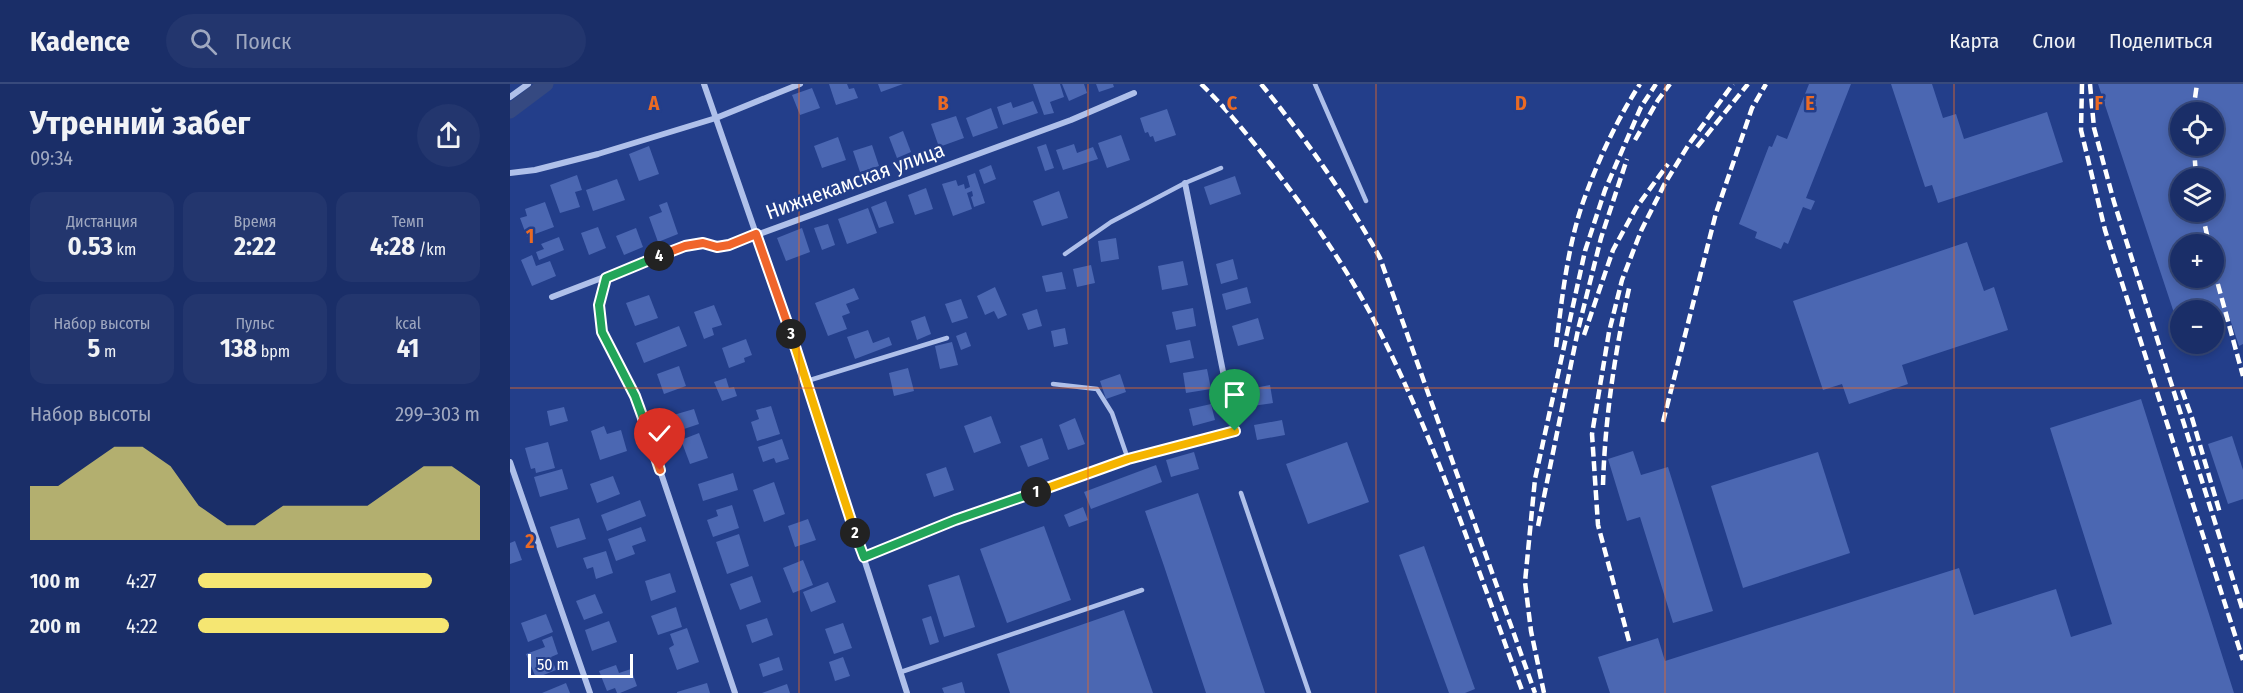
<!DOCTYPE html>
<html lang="ru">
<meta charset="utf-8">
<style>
:root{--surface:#1a2e68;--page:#23366e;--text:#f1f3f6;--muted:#9fa8c0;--line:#384a7c;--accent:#f5e672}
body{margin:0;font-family:"Fira Sans Condensed",sans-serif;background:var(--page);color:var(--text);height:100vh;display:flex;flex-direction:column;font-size:22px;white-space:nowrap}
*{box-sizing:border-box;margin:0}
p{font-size:20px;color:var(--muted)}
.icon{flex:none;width:33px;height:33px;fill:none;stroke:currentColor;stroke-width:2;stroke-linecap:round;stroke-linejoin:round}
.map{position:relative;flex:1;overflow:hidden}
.sheet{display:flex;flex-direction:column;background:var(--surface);width:510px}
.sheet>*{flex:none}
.fabs{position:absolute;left:1660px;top:18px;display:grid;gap:12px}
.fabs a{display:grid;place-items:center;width:54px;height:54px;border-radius:50%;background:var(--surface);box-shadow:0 3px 9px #0003,0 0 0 2px var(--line);font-size:30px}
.scale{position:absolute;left:18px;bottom:15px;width:105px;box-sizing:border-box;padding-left:6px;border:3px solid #fff;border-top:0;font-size:16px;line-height:21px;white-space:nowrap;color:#fff;-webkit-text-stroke:4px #233e8a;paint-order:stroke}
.pin{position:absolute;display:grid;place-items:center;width:51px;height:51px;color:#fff;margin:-62px -26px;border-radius:50% 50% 50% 0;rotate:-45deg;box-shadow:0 0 6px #0007}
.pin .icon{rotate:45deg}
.km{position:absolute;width:30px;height:30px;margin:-15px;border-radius:50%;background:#222;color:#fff;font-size:16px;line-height:30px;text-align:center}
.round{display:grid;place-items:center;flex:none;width:63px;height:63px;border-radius:32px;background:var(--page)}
.head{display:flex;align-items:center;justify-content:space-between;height:102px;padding:0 30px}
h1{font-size:33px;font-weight:700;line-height:45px}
.stats{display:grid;grid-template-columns:repeat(3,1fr);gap:9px;height:102px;padding:6px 30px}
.stats div{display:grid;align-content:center;border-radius:15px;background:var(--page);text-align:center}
.stats b{font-size:26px;font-weight:700}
.stats small{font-size:16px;font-weight:400}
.stats p{font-size:16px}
.chart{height:168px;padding:12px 30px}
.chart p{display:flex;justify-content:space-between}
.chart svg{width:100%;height:108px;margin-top:6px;fill:var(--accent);opacity:.7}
ul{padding:0 30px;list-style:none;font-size:20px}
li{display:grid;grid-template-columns:96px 72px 1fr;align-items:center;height:45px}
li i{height:15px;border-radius:8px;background:var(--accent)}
header{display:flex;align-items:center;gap:36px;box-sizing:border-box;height:84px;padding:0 30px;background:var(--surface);border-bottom:2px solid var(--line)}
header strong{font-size:28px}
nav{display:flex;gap:33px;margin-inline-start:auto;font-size:21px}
.search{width:420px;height:54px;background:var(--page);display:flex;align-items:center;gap:15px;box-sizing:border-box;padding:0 21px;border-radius:33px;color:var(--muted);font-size:22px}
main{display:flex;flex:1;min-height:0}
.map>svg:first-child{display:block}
</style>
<header>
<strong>Kadence</strong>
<div class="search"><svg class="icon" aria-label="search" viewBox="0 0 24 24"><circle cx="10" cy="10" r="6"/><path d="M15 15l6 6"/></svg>Поиск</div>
<nav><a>Карта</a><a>Слои</a><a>Поделиться</a></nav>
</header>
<main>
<section class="sheet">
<div class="head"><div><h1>Утренний забег</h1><p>09:34</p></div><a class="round"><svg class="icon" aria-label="share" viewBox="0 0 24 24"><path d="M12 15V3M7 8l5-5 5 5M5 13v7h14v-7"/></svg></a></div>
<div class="stats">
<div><p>Дистанция</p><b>0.53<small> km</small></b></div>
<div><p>Время</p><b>2:22</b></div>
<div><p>Темп</p><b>4:28<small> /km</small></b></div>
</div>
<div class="stats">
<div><p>Набор высоты</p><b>5<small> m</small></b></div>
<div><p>Пульс</p><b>138<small> bpm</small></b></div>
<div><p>kcal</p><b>41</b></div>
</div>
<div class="chart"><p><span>Набор высоты</span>299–303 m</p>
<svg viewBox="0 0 160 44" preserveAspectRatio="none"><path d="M0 44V22L10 22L20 14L30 6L40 6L50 14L60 30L70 38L80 38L90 30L100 30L110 30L120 30L130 22L140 14L150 14L160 22V44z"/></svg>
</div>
<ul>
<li><b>100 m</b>4:27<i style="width:83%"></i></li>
<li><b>200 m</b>4:22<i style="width:89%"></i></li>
</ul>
</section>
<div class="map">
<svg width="1733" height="609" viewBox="0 0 1733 609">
<rect width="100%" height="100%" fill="#233e8a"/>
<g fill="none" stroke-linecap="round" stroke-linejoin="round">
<polyline stroke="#354981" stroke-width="15" points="0,27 36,0"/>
</g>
<g fill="#4b67b2" fill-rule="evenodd">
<polygon points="319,0 337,0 339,5 344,4 348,14 326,21"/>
<polygon points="368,0 393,0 371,8"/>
<polygon points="523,0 550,0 554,13 540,18 544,29 534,31"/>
<polygon points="552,0 574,0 577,9 559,17"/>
<polygon points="586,0 603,0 604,3 589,8"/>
<polygon points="1299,0 1341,0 1296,114 1305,117 1301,126 1293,123 1278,160 1274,158 1271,165 1245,154 1247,148 1229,140 1259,62 1262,63 1267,51 1277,55"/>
<polygon points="1381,0 1422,0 1433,34 1446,30 1454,55 1537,28 1553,78 1428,119 1422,101 1415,103"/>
<path d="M1588,0H1733V260L1729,262L1719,232L1704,237V226H1671V250ZM1671,28H1704V62H1671ZM1671,94H1704V128H1671ZM1671,160H1704V194H1671Z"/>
<polygon points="302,4 310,24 290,31 282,11"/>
<polygon points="523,17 528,29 493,41 487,23 501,18 503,24"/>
<polygon points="481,24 488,44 463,53 456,34"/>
<polygon points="657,25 666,51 645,58 643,52 640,53 638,48 635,49 630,34"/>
<polygon points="446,32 454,54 429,63 421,40"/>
<polygon points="393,47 401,68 387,74 379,53"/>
<polygon points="611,51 620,76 597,84 588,59"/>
<polygon points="328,53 336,76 312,84 304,62"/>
<polygon points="536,60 544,84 535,87 527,63"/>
<polygon points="564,60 567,69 583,63 588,75 553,86 546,66"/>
<polygon points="362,61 369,82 350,88 343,67"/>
<polygon points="139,62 149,90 129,97 119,70"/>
<polygon points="481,81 486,95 474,100 469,86"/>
<polygon points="465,89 475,119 464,123 461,113 463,112 462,107 457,109 462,125 443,132 432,100 446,96 448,102 454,100 455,105 460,103 457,92"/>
<polygon points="67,91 72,106 65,108 70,123 50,129 40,101"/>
<polygon points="725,92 731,110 700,121 694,103"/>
<polygon points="107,95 115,116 83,127 76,106"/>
<polygon points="416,104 423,125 405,131 398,111"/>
<polygon points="549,107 558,134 532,142 523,117"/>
<polygon points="376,117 384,139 369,144 361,123"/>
<polygon points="35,118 44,143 17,153 10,134 17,132 15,125"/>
<polygon points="157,118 168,150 148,158 139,133 152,128 149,121"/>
<polygon points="358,124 367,149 337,160 328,135"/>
<polygon points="318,140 325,161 312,166 304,144"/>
<polygon points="88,143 96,164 79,171 71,149"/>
<polygon points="126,144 133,163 114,171 106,152"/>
<polygon points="292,144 300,168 276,177 267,154"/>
<polygon points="49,153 54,166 29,176 26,168 34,165 31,160"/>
<polygon points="606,154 609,175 591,178 588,157"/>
<polygon points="1457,158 1474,207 1484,203 1498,246 1392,281 1398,300 1339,320 1332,300 1313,306 1283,217"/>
<polygon points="22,171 26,182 40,177 46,192 22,202 11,176"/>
<polygon points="723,175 728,195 711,200 706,180"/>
<polygon points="673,177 678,201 652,206 648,182"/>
<polygon points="581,181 585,199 567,203 563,185"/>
<polygon points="552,188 556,205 536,208 532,192"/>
<polygon points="485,203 497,231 488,235 484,227 475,231 467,212"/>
<polygon points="737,203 741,219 716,226 712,210"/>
<polygon points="344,204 349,215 336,220 340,229 332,232 337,245 318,252 305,219"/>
<polygon points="139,211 148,234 125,242 116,219"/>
<polygon points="451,215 458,234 442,239 435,220"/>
<polygon points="204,221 212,241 202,244 204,251 194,255 184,228"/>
<polygon points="683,224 686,242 666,246 662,228"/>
<polygon points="527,225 532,242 518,246 512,230"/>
<polygon points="415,232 421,250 407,256 401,237"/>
<polygon points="748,234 754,255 728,262 722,242"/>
<polygon points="169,242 177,262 134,279 126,259"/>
<polygon points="555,244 558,260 544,263 541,247"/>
<polygon points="358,246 363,259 379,253 382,261 345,275 337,253"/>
<polygon points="456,248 461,262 451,266 446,252"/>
<polygon points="236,255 242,271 234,274 235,278 219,284 212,264"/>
<polygon points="680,256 684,274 660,279 656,261"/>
<polygon points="442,258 448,281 430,285 425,262"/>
<polygon points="169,282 176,302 154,310 147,290"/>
<polygon points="398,284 404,307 384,312 379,289"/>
<polygon points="697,285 701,305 676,309 673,289"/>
<polygon points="610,290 616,308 596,315 590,297"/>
<polygon points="216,294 219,304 224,303 227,312 212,317 204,298"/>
<polygon points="760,301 763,319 742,322 739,305"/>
<polygon points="1631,315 1724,609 1100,609 1088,573 1148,554 1155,577 1449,484 1464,531 1546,505 1561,553 1602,540 1540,344"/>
<polygon points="701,320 705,336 683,342 679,325"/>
<polygon points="261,322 270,350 247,357 241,338 249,335 246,326"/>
<polygon points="54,323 58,337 40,342 37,327"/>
<polygon points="184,325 189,340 165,348 160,332"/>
<polygon points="481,332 491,359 464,369 454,342"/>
<polygon points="565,334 575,360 558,366 549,341"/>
<polygon points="772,336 775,351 747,356 744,341"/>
<polygon points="94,342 97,350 111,346 117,367 90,376 81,347"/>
<polygon points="189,349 198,374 180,380 171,356"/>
<polygon points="1722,352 1733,386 1733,415 1718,420 1698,360"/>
<polygon points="532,354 539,375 518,383 510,362"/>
<polygon points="272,355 279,375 266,379 264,374 253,378 248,363"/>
<polygon points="38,358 45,384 26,389 25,384 21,385 15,364"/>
<polygon points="837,358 859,418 798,440 776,380"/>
<polygon points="1123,367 1131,391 1158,383 1203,527 1163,539 1130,433 1117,437 1098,375"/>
<polygon points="684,368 689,385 661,393 656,376"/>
<polygon points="1308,368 1340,469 1233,504 1201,402"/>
<polygon points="646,381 652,398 581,425 574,408"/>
<polygon points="436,383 444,406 424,413 416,390"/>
<polygon points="52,385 58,405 30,413 24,393"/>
<polygon points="223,389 228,406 193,417 188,400"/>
<polygon points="103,392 110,410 87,419 80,400"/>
<polygon points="264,398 275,430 254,438 243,406"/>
<polygon points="688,409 755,609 696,609 654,482 635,427"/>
<polygon points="130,416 136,432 97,447 91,431"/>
<polygon points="222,421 229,444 203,453 197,436 208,432 206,426"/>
<polygon points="573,423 578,436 559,443 554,431"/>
<polygon points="69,434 76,455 47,464 40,443"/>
<polygon points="298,435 306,456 285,463 278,442"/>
<polygon points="534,442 561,516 497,539 470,465"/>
<polygon points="131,443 136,457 122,462 125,470 106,477 98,455"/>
<polygon points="229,450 239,482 217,490 206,458"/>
<polygon points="5,457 12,476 0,480 0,459"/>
<polygon points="914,462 965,605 955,609 939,609 889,471"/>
<polygon points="96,467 103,489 86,495 83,483 77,485 73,474"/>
<polygon points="293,476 303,501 283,509 273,484"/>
<polygon points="160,489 166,508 141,517 135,497"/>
<polygon points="449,491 465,543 434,553 418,501"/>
<polygon points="242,492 251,518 230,526 220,500"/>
<polygon points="318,498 326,518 301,528 293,508"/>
<polygon points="85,510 93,529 74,536 66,517"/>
<polygon points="166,523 172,543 148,551 141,532"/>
<polygon points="614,526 643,609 500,609 487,570"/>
<polygon points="36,530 43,548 18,558 11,539"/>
<polygon points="421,532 429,558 420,561 412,535"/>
<polygon points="257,534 263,551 242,559 236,541"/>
<polygon points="99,537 107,558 82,567 75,546"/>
<polygon points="333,539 342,564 324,570 315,545"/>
<polygon points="177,544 189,578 167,586 159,564 164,561 160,550"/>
<polygon points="42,552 48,570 41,573 46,586 26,594 16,570 35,563 32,556"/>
<polygon points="269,573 273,586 253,593 249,580"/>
<polygon points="333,573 340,592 325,597 319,578"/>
<polygon points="106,581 109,589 121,585 127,602 110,609 107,609 105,604 97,607 89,587"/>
<polygon points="452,598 455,609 434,609 432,604"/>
<polygon points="56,599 60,609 32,609"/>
<polygon points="197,599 200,609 167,609 167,608"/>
<polygon points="277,600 280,609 252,609"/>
</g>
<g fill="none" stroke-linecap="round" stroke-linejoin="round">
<g stroke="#afc0ea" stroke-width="4.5">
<polyline points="805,0 856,117"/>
<polyline points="555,170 601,138 675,99 711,84"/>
<polyline points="96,194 89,221 91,248 125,312"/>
<polyline points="297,297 437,254"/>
<polyline points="543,300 587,305 602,329 618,375"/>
<polyline points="731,409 799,609"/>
<polyline points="391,588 632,506"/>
</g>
<g stroke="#afc0ea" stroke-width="6">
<polyline points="194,0 297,297 397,609"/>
<polyline points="0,13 18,0"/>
<polyline points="0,89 25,86 88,70 206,34 290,0"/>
<polyline points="42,213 175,162 193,159 207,163 219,161 561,36 624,9"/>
<polyline points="125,312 225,609"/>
<polyline points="0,378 80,609"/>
<polyline points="354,473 445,436 618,375 725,347 675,99"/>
</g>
<g stroke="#fff" stroke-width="4.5" stroke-dasharray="10 4.5" stroke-linecap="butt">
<path d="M691,0C717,25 740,54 762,82C800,131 836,183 865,238C926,356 967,484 1013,609"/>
<path d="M751,0C796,55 836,112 870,174L1025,609"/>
<polyline points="1572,0 1571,46 1595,146 1733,576"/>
<polyline points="1580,0 1584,44 1604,118 1733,527"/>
<polyline points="1683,28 1687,0"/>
<polyline points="1125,56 1148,16 1160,0"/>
<polyline points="1684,62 1686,94"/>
<polyline points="1187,63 1238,0"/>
<polyline points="1692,128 1699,160"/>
<polyline points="1704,186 1733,292"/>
<polyline points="1074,251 1103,166 1126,124 1158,80"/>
<path d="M1046,263C1052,213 1058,157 1076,110C1090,72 1108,34 1130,0"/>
<polyline points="1672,306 1682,334 1710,429"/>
<polyline points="1153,338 1206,129 1242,24 1256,0"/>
<path d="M1093,401C1095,333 1105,267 1120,200"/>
<polyline points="1028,442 1068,246 1091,154 1117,75"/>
<polyline points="1119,557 1088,441 1082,350 1099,248 1112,196 1131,147 1154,101 1179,60 1223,0"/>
<polyline points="1034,609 1021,547 1015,498 1025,395 1075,167 1095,106 1131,23 1146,0"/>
</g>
</g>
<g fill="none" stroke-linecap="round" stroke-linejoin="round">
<defs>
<polyline id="split-1" points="526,408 618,375 725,347"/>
<polyline id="split-2" points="345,449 354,473 445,436 526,408"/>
<polyline id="split-3" points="281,250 345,449"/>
<polyline id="split-4" points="149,172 175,162 193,159 207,163 219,161 246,150 281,250"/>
<polyline id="split-5" points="133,334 125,312 92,248 89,221 96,194 149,172"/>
<polyline id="split-6" points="133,334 150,386"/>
</defs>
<use href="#split-1" stroke="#fff" stroke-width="12"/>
<use href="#split-2" stroke="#fff" stroke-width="12"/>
<use href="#split-3" stroke="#fff" stroke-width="12"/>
<use href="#split-4" stroke="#fff" stroke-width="12"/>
<use href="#split-5" stroke="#fff" stroke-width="12"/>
<use href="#split-6" stroke="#fff" stroke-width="12"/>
<use href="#split-1" stroke="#f5b400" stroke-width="8"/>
<use href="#split-2" stroke="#22a559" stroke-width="8"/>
<use href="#split-3" stroke="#f5b400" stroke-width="8"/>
<use href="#split-4" stroke="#f0652b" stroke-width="8"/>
<use href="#split-5" stroke="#22a559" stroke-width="8"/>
<use href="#split-6" stroke="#f0652b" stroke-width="8"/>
</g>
<path fill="none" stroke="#ea6a24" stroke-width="1.5" stroke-opacity="0.55" d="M289,0V609M578,0V609M866,0V609M1155,0V609M1444,0V609M0,304H1733"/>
<g text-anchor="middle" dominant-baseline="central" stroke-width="5" stroke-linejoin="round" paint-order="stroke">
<g font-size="21" fill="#fff" stroke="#233e8a">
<text transform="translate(345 97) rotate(-20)">Нижнекамская улица</text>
</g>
</g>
<g font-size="20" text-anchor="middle" font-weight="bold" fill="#ea6a24" stroke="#233e8a" stroke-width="5" stroke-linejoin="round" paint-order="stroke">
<text x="144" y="26">A</text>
<text x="433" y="26">B</text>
<text x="722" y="26">C</text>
<text x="1011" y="26">D</text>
<text x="1300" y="26">E</text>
<text x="1589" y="26">F</text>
<text x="20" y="159">1</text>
<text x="20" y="464">2</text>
</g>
</svg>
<div class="fabs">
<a><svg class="icon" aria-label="locate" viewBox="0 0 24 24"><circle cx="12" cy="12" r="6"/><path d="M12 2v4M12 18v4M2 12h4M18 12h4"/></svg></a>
<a><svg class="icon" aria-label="layers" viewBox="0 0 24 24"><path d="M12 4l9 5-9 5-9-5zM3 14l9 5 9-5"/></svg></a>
<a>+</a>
<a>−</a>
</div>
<div class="scale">50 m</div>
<div class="pin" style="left:725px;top:347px;background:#1e9e55"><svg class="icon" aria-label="arrive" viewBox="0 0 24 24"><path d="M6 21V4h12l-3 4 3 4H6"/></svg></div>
<div class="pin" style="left:150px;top:386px;background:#d93025"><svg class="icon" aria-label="check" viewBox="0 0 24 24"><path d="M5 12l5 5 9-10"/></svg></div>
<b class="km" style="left:526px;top:408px">1</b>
<b class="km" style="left:345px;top:449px">2</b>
<b class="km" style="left:281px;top:250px">3</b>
<b class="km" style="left:149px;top:172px">4</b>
</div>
</main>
